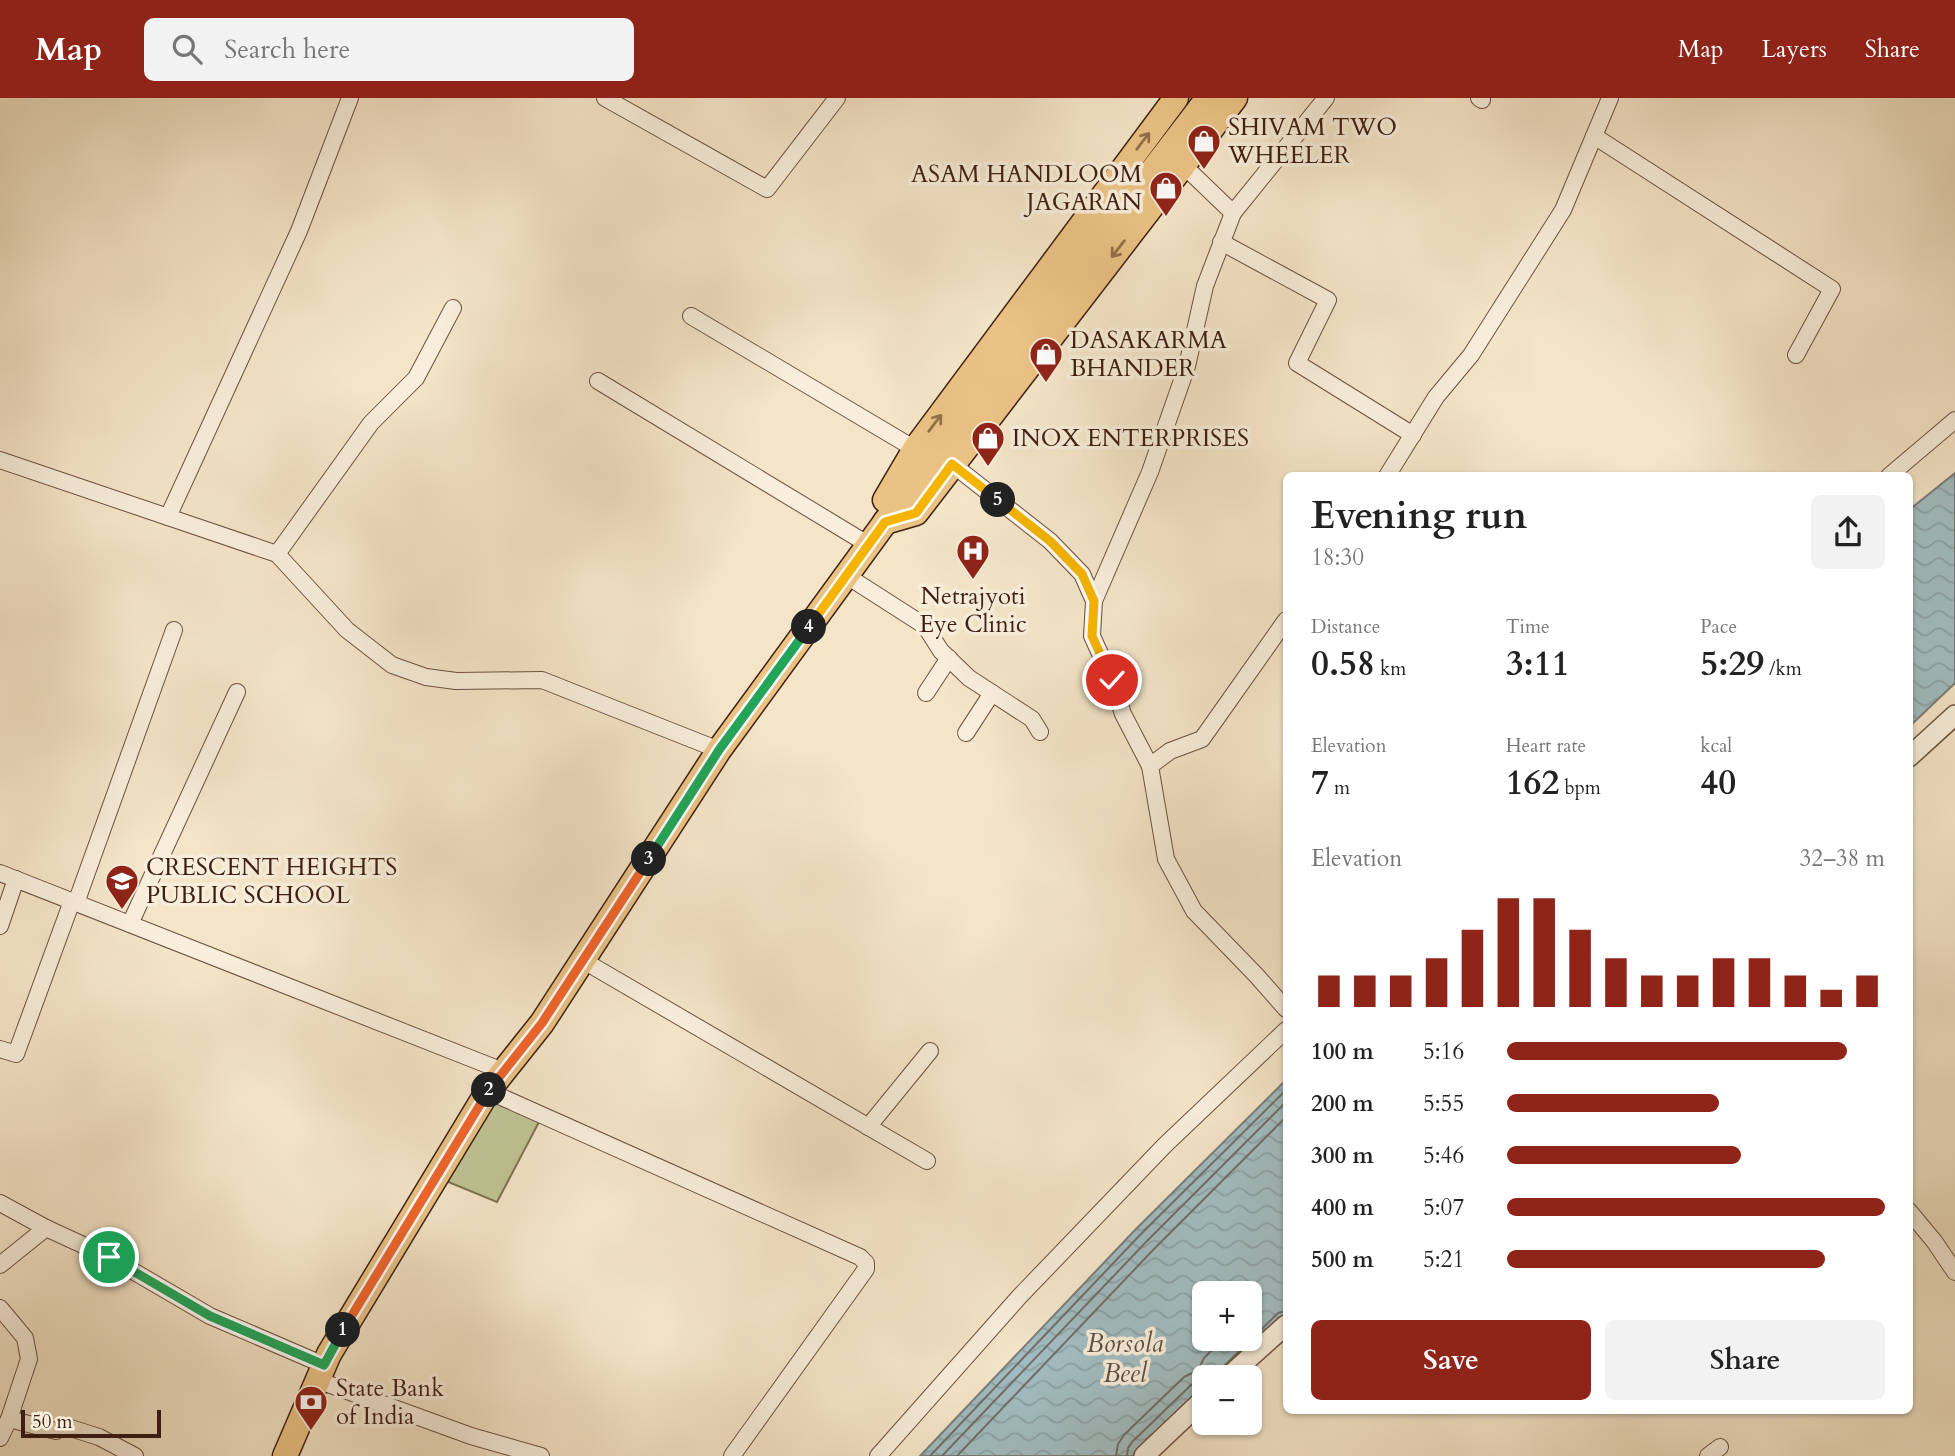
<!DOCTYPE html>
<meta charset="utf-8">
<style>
:root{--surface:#fff;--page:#f2f2f2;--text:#222;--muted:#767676;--accent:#8f2418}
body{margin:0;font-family:Cardo,serif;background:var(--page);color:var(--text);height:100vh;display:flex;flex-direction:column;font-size:26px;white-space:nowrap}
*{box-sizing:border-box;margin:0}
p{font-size:23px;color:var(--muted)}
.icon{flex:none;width:38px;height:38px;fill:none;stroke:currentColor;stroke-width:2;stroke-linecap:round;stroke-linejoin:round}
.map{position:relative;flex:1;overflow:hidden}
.panel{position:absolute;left:1283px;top:374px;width:630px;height:942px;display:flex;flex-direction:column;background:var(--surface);border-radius:10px;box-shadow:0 2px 5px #0004}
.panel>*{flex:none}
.controls{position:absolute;left:1192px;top:1183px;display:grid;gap:14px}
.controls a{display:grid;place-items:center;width:70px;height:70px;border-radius:10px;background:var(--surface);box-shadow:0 2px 5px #0004;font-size:35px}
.scale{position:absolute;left:21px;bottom:18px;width:140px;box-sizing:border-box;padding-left:7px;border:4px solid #3e1f11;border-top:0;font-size:19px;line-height:24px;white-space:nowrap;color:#3e1f11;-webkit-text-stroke:5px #f8eedb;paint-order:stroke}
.pin{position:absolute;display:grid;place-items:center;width:60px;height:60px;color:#fff;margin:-30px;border:4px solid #fff;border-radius:50%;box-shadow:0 2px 7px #0007}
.km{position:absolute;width:35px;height:35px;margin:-18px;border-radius:50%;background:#222;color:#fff;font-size:19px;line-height:35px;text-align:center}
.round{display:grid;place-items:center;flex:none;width:74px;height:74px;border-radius:10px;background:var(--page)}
.overview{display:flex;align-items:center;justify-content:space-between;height:119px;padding:0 28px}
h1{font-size:38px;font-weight:700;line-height:52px}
.figures{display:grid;grid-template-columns:repeat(3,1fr);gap:10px;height:119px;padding:7px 28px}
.figures div{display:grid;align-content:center}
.figures b{font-size:35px;font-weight:700}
.figures small{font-size:19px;font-weight:400}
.figures p{font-size:19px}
.chart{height:196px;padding:14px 28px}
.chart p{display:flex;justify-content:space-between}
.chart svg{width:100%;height:126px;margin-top:7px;stroke:var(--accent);stroke-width:6}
.primary-button{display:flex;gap:14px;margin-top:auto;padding:14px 28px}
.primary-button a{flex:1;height:80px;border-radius:10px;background:var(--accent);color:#fff;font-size:28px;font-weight:700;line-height:80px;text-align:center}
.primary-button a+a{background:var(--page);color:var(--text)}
ul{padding:0 28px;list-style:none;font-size:23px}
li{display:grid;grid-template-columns:112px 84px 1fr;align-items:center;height:52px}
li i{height:18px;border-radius:9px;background:var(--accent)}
header{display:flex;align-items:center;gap:42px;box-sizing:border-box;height:98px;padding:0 35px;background:var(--accent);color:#fff}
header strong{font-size:33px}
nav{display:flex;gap:38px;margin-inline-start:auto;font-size:24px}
.search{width:490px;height:63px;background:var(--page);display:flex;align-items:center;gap:18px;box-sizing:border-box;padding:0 24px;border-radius:10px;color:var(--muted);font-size:26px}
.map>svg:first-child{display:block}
</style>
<header>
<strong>Map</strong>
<div class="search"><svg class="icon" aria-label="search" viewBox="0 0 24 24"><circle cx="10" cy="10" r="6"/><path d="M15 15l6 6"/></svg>Search here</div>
<nav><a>Map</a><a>Layers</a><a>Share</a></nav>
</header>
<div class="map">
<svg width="1955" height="1358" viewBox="0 0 1955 1358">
<defs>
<pattern id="water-waves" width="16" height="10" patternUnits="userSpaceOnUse" patternTransform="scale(1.75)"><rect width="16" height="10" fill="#a1bcc0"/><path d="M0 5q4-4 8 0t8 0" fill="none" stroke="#8ca1a4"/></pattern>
</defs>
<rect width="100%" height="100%" fill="#f4e5c8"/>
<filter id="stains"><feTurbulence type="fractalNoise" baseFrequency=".00286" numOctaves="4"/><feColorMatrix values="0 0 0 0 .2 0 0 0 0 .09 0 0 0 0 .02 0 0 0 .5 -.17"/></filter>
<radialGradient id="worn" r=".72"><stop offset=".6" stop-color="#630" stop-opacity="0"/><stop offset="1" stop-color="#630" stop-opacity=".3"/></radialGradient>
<polygon fill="#bfc394" stroke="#7e7152" stroke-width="2" points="488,1001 539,1024 497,1104 441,1081"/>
<g fill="url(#water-waves)" stroke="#797d7a" stroke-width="2" fill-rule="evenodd">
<polygon points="1955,375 1955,585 1909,629 1909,412"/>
<path d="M1286,982V1217L1221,1279H1204V1296L1140,1358H920L1135,1132ZM1204,1195H1250V1241H1204Z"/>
</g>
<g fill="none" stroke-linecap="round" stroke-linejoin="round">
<g stroke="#706e68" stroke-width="2">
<polyline points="1217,1275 1278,1215 1286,1213"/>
<polyline points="930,1358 1140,1137 1286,992"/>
<polyline points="942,1358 1147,1143 1286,1004"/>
<polyline points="957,1358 1154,1151 1286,1019"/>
<polyline points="1116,1358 1118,1346 1124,1337 1184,1279 1198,1272 1204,1260 1223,1241"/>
<polyline points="1127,1358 1128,1350 1132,1344 1191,1287 1197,1284 1204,1283"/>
</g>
<defs>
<g id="minor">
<polyline points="605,0 767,91 837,0"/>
<polyline points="1479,0 1482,2"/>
<polyline points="1594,38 1832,191 1796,257"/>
<polyline points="1183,67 1233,115 1326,0"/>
<polyline points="1221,144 1328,202 1297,265 1413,337"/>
<polyline points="691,218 915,351"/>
<polyline points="598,283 869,447"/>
<polyline points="0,362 277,456 347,532 392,567 426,579 456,583 542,582 719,652"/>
<polyline points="952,366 1050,443 1082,476 1094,503 1092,538 1112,582 1123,616 1150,668 1170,653 1202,641 1286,522"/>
<polyline points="1387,378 1436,299 1471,257 1563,112 1610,0"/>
<polyline points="1889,378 1955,322"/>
<polyline points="168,419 299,133 350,0"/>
<polyline points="277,456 371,325 416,280 453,210"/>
<polyline points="847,478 925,528 941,553 969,580 1032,621 1040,634"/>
<polyline points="1094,503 1150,374 1187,268 1205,188 1233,115"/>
<polyline points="926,595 949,560"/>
<polyline points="966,635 992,595"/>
<polyline points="1150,668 1166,761 1194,813 1256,877 1286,911"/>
<polyline points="0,775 503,973"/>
<polyline points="76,805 174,532"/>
<polyline points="130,826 237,594"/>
<polyline points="0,828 16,781"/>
<polyline points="584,863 927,1063"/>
<polyline points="0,951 16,956 72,803"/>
<polyline points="488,993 860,1159 866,1165 866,1171 861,1178 732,1358"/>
<polyline points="868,1029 930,953"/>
<polyline points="0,1105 46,1130 109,1159 210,1218 324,1267"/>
<polyline points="1909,1113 1934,1143 1955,1174"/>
<polyline points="0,1167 46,1130"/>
<polyline points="0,1210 25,1240 29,1261 9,1321 0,1340"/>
<polyline points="317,1282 471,1338 541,1358"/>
<polyline points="9,1321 56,1333 64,1328 99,1339 135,1358"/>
<polyline points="878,1358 1019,1199 1165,1047 1286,932"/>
<polyline points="1708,1358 1720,1349"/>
</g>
<g id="tertiary">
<polyline points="1909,659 1955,617"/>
<polyline points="1228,1279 1286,1227"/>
<polyline points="1144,1358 1204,1301"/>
</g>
<g id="primary">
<polyline points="885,402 915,351 1176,0"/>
<polyline points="885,424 916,415 1235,0"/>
<polyline points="285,1358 329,1256 488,993 542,925 719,652 932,360 1208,0"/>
</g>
</defs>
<use href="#minor" stroke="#6c503f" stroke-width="18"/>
<use href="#tertiary" stroke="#6c503f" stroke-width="22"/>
<use href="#primary" stroke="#3e1f11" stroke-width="27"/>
<use href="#minor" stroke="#f8eedb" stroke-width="16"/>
<use href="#tertiary" stroke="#f8eedb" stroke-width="19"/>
<use href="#primary" stroke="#eac284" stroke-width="24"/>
</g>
<defs><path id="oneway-shaft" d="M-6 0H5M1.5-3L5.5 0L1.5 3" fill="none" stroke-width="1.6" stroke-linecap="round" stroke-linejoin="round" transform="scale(1.75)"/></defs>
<g stroke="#94704a">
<use href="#oneway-shaft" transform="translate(1143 43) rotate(-53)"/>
<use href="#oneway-shaft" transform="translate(1118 151) rotate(128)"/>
<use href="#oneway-shaft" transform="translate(935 325) rotate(-53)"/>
</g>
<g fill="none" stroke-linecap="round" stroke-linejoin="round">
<defs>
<polyline id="split-1" points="109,1159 210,1218 324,1267 343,1232"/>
<polyline id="split-2" points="343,1232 489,992"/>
<polyline id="split-3" points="489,992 542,925 649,761"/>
<polyline id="split-4" points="649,761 719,652 809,529"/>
<polyline id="split-5" points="809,529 885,424 916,415 952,366 998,402"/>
<polyline id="split-6" points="998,402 1050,443 1082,476 1094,503 1092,538 1112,582"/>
</defs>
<use href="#split-1" stroke="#fff" stroke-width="14"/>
<use href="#split-2" stroke="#fff" stroke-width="14"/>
<use href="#split-3" stroke="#fff" stroke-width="14"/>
<use href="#split-4" stroke="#fff" stroke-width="14"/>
<use href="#split-5" stroke="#fff" stroke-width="14"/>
<use href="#split-6" stroke="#fff" stroke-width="14"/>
<use href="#split-1" stroke="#22a559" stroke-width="9"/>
<use href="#split-2" stroke="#f0652b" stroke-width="9"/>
<use href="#split-3" stroke="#f0652b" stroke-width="9"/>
<use href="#split-4" stroke="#22a559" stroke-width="9"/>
<use href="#split-5" stroke="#f5b400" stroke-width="9"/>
<use href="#split-6" stroke="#f5b400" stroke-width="9"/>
</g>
<defs>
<symbol id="shop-pin" viewBox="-11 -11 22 30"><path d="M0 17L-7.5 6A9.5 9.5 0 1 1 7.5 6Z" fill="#8f2418" stroke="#f8eedb"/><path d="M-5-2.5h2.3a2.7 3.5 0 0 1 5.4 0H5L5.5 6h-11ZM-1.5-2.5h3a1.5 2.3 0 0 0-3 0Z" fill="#fff"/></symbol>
<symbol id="hospital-pin" viewBox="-11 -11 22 30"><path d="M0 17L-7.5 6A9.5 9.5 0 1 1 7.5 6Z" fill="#8f2418" stroke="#f8eedb"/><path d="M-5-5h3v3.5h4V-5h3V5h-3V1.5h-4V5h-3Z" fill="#fff"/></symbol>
<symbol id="school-pin" viewBox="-11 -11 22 30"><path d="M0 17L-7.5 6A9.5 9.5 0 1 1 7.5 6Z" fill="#8f2418" stroke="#f8eedb"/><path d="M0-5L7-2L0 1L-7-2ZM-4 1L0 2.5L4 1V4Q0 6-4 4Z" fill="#fff"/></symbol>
<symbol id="bank-pin" viewBox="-11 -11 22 30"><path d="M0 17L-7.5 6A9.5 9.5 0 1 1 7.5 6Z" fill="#8f2418" stroke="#f8eedb"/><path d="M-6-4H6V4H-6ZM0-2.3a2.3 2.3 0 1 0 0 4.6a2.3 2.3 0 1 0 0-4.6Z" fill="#fff"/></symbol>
</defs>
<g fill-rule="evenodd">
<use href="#shop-pin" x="1185" y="24" width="38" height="52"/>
<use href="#shop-pin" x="1147" y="71" width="38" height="52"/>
<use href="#shop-pin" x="1027" y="237" width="38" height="52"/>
<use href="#shop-pin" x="969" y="321" width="38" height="52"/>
<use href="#hospital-pin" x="954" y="434" width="38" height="52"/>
<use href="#school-pin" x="103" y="764" width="38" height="52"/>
<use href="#bank-pin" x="292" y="1285" width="38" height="52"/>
</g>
<g text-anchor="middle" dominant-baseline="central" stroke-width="7" stroke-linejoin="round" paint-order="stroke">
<g font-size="24" fill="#3e1f11" stroke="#f8eedb" text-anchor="start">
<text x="1228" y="29">SHIVAM TWO<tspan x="1228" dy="28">WHEELER</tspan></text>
<text x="1142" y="76" text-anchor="end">ASAM HANDLOOM<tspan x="1142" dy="28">JAGARAN</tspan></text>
<text x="1070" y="242">DASAKARMA<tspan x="1070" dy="28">BHANDER</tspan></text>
<text x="1012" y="340">INOX ENTERPRISES</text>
<text x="973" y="498" text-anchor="middle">Netrajyoti<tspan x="973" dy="28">Eye Clinic</tspan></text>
<text x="146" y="769">CRESCENT HEIGHTS<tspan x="146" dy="28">PUBLIC SCHOOL</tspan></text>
<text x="336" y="1290">State Bank<tspan x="336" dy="28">of India</tspan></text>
</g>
<g font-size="26" font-style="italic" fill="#5c4e46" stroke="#f8eedb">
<text x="1125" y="1245">Borsola<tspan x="1125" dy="30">Beel</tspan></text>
</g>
</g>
<rect width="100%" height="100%" filter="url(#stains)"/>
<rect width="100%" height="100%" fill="url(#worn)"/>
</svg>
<div class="controls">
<a>+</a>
<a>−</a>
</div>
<div class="scale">50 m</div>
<div class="pin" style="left:109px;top:1159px;background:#1e9e55"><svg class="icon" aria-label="arrive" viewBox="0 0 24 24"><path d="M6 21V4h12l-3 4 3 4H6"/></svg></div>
<div class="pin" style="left:1112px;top:582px;background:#d93025"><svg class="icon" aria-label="check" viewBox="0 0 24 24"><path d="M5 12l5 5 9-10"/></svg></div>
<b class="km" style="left:343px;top:1232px">1</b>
<b class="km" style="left:489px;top:992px">2</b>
<b class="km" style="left:649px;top:761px">3</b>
<b class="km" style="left:809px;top:529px">4</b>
<b class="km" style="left:998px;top:402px">5</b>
<section class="panel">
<div class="overview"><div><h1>Evening run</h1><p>18:30</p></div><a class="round"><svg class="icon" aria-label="share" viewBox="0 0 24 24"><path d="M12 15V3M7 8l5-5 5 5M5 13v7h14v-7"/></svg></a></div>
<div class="figures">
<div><p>Distance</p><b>0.58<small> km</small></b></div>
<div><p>Time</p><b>3:11</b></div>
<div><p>Pace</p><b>5:29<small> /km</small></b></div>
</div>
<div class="figures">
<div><p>Elevation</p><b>7<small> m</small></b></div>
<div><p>Heart rate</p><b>162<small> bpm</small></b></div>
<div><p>kcal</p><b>40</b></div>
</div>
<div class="chart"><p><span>Elevation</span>32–38 m</p>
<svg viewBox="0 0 160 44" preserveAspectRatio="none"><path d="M5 44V33M15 44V33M25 44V33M35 44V27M45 44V17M55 44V6M65 44V6M75 44V17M85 44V27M95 44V33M105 44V33M115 44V27M125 44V27M135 44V33M145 44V38M155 44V33"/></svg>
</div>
<ul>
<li><b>100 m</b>5:16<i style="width:90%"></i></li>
<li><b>200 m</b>5:55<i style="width:56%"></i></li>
<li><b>300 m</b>5:46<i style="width:62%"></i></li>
<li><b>400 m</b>5:07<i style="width:100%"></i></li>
<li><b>500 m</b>5:21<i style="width:84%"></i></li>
</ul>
<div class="primary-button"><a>Save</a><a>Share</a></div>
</section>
</div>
